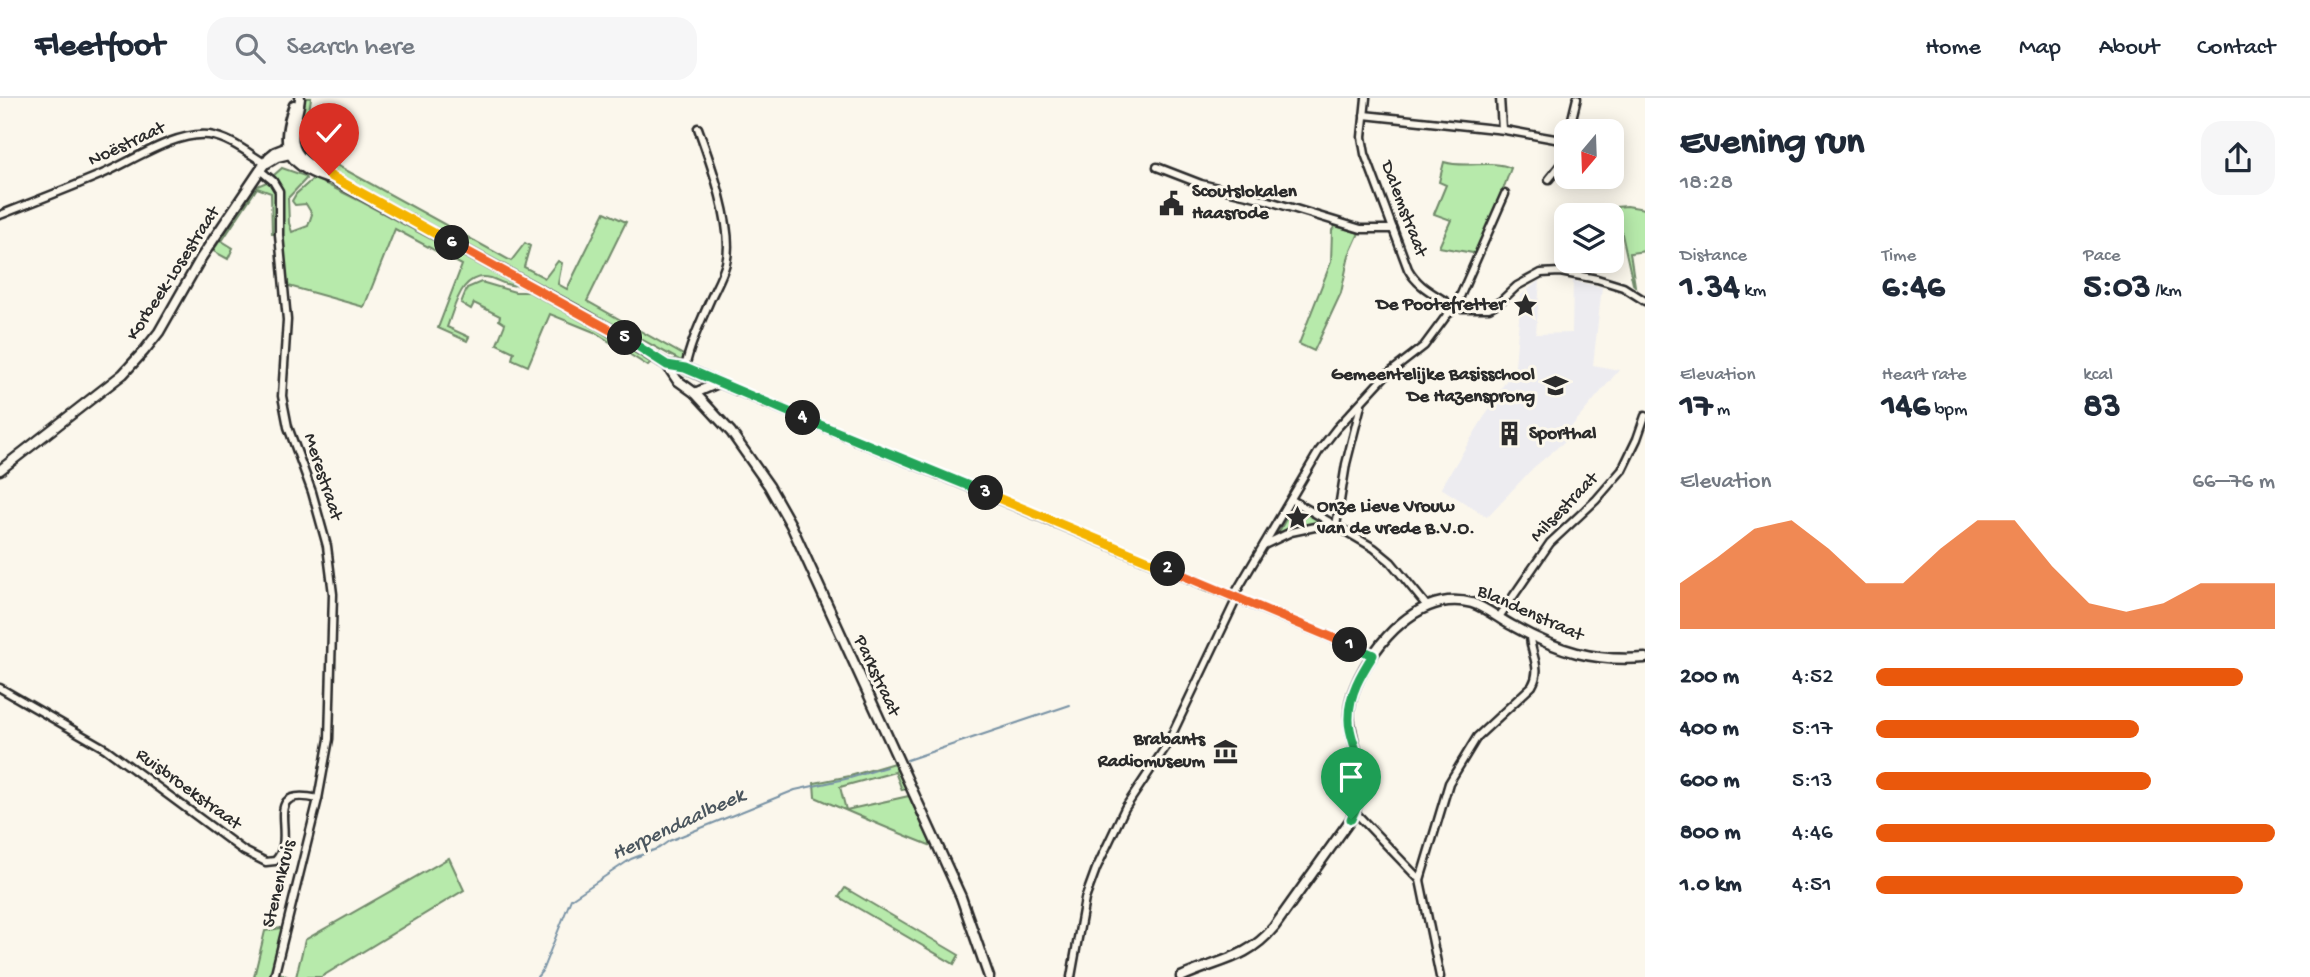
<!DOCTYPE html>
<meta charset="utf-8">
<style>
:root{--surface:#fff;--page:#f6f6f7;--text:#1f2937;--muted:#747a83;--line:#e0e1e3;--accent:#ea580c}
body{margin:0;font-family:"Gochi Hand",sans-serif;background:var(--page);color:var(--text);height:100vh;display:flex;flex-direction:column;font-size:26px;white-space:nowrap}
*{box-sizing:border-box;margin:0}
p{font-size:23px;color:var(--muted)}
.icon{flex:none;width:38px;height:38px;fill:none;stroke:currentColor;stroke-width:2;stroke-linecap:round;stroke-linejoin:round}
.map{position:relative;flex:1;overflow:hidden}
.panel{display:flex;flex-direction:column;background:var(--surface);width:665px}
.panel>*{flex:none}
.needle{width:46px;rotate:199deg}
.controls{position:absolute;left:1554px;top:21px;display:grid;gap:14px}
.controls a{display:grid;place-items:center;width:70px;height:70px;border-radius:14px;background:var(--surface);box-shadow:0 4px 18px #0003;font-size:35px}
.pin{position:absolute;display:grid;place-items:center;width:60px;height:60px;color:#fff;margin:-72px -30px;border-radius:50% 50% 50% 0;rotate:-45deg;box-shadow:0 0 7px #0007}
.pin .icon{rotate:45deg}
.km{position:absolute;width:35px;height:35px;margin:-18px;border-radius:50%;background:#222;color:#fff;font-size:19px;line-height:35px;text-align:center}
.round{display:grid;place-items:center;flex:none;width:74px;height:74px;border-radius:21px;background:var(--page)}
.summary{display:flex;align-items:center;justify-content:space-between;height:119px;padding:0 35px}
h1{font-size:38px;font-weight:800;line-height:52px}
.stats{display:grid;grid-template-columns:repeat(3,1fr);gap:10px;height:119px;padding:7px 35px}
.stats div{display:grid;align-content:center}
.stats b{font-size:35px;font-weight:800}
.stats small{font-size:19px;font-weight:400}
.stats p{font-size:19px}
.chart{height:196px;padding:14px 35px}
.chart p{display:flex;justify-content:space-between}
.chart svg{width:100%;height:126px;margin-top:7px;fill:var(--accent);opacity:.7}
ul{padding:0 35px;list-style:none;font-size:23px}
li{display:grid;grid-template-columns:112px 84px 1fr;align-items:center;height:52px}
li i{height:18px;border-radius:9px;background:var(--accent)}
header{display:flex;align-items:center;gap:42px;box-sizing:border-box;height:98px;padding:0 35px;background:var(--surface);border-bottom:2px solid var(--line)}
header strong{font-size:33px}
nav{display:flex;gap:38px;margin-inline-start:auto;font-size:24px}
.search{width:490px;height:63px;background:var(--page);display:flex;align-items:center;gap:18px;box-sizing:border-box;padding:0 24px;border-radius:21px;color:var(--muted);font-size:26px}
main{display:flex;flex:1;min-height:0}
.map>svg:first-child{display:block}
</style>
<header>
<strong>Fleetfoot</strong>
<div class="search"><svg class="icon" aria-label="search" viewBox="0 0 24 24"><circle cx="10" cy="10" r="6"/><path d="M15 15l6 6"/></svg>Search here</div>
<nav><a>Home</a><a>Map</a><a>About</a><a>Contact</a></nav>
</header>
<main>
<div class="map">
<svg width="1645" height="879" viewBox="0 0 1645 879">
<rect width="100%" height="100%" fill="#fbf7ec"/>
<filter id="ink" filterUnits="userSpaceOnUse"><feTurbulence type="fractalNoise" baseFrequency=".0143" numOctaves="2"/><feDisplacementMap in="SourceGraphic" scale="14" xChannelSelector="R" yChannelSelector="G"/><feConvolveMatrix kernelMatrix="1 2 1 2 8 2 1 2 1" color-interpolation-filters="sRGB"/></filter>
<g filter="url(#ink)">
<polygon fill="#edecf0" points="1540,182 1536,236 1572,235 1573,183 1602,189 1593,267 1619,272 1572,328 1564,344 1533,370 1487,419 1441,390 1515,268 1521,197"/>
<g fill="#b7eaab" stroke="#718a6b" stroke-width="2">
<path d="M305,0H311L305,41L311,53L511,163L525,145L530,148L524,169L545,180L558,163L562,165L558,186L567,191L605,114L626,124L587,203L685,258L683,264L312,62C291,47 301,22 305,0Z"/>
<path d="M1444,64C1465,71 1492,61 1511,70L1479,156L1439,149L1451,122L1434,116L1446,87L1439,84Z"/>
<path d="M282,70L305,78L306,81L288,100L289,125L292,134L308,128L312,116L306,106L295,107L292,103L296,96L314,80L362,104L517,187C508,189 500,183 491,180C461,172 455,209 447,229L469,239L467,243L438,230L462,167L395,131L364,209L285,187L281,136L280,87L273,78Z"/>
<path d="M269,83C281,96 276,119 276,136H272L271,95L257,90L222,143L233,150L228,161L213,153L255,89Z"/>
<polygon points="1627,108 1645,111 1645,153 1630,155 1635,188 1633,186 1616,109"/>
<polygon points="1335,128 1359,135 1349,157 1341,195 1314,253 1299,246 1331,164 1332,132"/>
<polygon points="481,184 515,194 529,194 596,231 651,265 648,268 594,234 550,216 528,268 512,261 514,254 497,246 505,226 499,222 500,218 474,205 471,211 461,205 467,190"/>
<polygon points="1294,410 1301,411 1319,423 1319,424 1277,437 1290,414"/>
<path d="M894,665L906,691L902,692L895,674L840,689L846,712L909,698L932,748C893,733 854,716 815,699L814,685L850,678Z"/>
<polygon points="449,760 464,792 321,879 296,879 305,842"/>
<polygon points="845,790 959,857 954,866 839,799"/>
<polygon points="286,829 275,873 288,879 254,879 265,833"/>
</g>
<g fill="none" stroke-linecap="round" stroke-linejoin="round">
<g stroke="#7892a5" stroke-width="2">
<polyline points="907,662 1070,607"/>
<polyline points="537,879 542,873 571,801 631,761 659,750 669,743 795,692 850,680 886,669"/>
</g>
<defs>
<g id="minor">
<path d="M1366,0L1362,39L1365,56L1408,171C1419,191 1438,197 1455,210"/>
<polyline points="1500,0 1502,31"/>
<polyline points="1364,17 1505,32 1566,43"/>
<polyline points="1569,33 1577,0"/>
<polyline points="1157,69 1201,86 1256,99 1361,131 1393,131"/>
<polyline points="261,73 273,83 279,93 279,137 287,222 282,298 288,329 312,394 327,448 333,496 329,641 318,701 274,879"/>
<polyline points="1549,81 1561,66 1566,44"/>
<path d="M0,117C33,104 67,91 100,77C131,64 175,33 209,37C230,40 248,55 266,66"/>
<polyline points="1455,210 1505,96"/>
<path d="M685,270C690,246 701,223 711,200C716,189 723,177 726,165C735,132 710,63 698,30"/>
<polyline points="718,285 1373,557"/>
<polyline points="1292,402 1374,450 1391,464 1427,508"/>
<polyline points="1336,428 1346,366 1361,307"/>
<polyline points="1264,447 1291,434 1329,426"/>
<polyline points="1499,519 1550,445 1596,402 1622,372 1637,341 1645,318"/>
<path d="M0,590L106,651L244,753L266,764L275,763C300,739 257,687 318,701"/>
<polyline points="1355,714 1420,782"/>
<polyline points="1071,879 1085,801 1096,771 1125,710 1167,647 1235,504 1236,494 1319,353 1336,331 1384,279 1424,248 1447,217 1455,210 1489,210 1501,203 1517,188 1541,175 1560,174 1597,181 1623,189 1645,203"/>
<path d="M1440,879L1420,782L1449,685L1477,639L1532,588C1543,569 1530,557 1530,537"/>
</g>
<g id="tertiary">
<path d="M300,0C298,23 283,47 306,64C315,71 326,75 335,82L587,218L667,267L677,282L695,295L731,334L769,388L791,427L961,799L989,879"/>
<path d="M294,7C280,47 284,66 326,80"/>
<polyline points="267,65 277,59 294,55"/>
<polyline points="667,267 685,270 718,285"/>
<polyline points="695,295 718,285"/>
<polyline points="0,372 123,276 144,253 159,234 201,160 269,59 275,54 293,47"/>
<path d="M1181,879C1217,862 1247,862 1274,829L1351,721C1360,703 1363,684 1359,665C1353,635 1342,619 1356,587C1374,545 1420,491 1472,505C1487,510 1499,521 1513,528C1558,553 1594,564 1645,560"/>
</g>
</defs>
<use href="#minor" stroke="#2b2b2b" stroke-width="11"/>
<use href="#tertiary" stroke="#2b2b2b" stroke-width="13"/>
<use href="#minor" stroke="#fbf7ec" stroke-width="6"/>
<use href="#tertiary" stroke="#fbf7ec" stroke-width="8"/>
</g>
</g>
<g fill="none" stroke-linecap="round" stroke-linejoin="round" filter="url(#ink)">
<defs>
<path id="split-1" d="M1350,547L1373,557C1361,576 1349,596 1349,619C1348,632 1354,644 1357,656C1364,679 1361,701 1351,721"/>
<polyline id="split-2" points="1168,471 1350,547"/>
<polyline id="split-3" points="986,395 1168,471"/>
<polyline id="split-4" points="803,320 986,395"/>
<polyline id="split-5" points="625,240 667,267 685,270 803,320"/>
<polyline id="split-6" points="452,145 625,240"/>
<polyline id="split-7" points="329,77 452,145"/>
</defs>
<use href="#split-1" stroke="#fff" stroke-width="14"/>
<use href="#split-2" stroke="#fff" stroke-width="14"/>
<use href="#split-3" stroke="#fff" stroke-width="14"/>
<use href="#split-4" stroke="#fff" stroke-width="14"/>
<use href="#split-5" stroke="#fff" stroke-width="14"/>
<use href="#split-6" stroke="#fff" stroke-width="14"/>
<use href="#split-7" stroke="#fff" stroke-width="14"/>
<use href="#split-1" stroke="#22a559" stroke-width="9"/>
<use href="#split-2" stroke="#f0652b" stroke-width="9"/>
<use href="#split-3" stroke="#f5b400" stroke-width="9"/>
<use href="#split-4" stroke="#22a559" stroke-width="9"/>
<use href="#split-5" stroke="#22a559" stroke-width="9"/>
<use href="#split-6" stroke="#f0652b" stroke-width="9"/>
<use href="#split-7" stroke="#f5b400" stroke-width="9"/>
</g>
<defs>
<symbol id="civic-bare" viewBox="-9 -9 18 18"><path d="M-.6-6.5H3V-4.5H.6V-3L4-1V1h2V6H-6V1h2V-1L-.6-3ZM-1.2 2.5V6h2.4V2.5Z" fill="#2b2b2b" stroke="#fbf7ec" stroke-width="2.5" paint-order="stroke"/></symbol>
<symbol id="sight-bare" viewBox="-9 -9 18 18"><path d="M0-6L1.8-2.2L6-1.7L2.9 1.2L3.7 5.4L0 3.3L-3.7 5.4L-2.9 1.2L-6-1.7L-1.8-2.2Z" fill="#2b2b2b" stroke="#fbf7ec" stroke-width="2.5" paint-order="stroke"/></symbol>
<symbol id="school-bare" viewBox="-9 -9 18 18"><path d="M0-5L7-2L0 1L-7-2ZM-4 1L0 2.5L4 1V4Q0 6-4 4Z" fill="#2b2b2b" stroke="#fbf7ec" stroke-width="2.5" paint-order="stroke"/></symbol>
<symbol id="building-bare" viewBox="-9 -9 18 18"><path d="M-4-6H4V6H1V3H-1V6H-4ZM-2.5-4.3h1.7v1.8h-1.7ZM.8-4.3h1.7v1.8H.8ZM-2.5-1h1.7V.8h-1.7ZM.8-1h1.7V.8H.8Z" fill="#2b2b2b" stroke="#fbf7ec" stroke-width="2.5" paint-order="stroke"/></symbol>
<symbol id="museum-bare" viewBox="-9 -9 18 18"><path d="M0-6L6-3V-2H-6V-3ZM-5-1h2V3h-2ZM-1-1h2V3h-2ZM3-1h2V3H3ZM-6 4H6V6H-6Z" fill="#2b2b2b" stroke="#fbf7ec" stroke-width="2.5" paint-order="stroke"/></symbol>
</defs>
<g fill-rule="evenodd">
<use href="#civic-bare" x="1154" y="88" width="35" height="35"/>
<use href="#sight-bare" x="1508" y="190" width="35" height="35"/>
<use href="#school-bare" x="1538" y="270" width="35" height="35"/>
<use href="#building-bare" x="1492" y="318" width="35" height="35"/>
<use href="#sight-bare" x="1280" y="402" width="35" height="35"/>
<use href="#museum-bare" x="1208" y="636" width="35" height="35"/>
</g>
<g text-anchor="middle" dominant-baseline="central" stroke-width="6" stroke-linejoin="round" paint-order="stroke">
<g font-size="19" fill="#2b2b2b" stroke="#fbf7ec">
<text transform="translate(127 47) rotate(-25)">Noëstraat</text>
<text transform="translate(1403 111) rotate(69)">Dalemstraat</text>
<text transform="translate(174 176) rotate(-57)">Korbeek-Losestraat</text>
<text transform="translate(322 379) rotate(72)">Merestraat</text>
<text transform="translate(1565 410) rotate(-46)">Milsestraat</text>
<text transform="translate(1530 516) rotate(24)">Blandenstraat</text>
<text transform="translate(876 578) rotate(65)">Parkstraat</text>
<text transform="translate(188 692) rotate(36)">Ruisbroekstraat</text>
<text transform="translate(280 786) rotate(-76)">Stenenkruis</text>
</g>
<g font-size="19" font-weight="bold" fill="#2b2b2b" stroke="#fbf7ec" text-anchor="start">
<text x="1192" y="94">Scoutslokalen<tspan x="1192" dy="22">Haasrode</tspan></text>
<text x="1505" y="207" text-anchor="end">De Pootefretter</text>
<text x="1535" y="277" text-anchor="end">Gemeentelijke Basisschool<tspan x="1535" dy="22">De Hazensprong</tspan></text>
<text x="1529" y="336">Sporthal</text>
<text x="1317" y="409">Onze Lieve Vrouw<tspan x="1317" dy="22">van de vrede B.V.O.</tspan></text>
<text x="1205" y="642" text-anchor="end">Brabants<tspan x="1205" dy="22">Radiomuseum</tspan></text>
</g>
<g font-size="21" font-style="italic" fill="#4b565e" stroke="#fbf7ec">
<text transform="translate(679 728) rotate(-25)">Herpendaalbeek</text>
</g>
</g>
</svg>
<div class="controls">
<a><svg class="needle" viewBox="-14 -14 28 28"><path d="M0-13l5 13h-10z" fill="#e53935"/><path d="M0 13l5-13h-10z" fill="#747a83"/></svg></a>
<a><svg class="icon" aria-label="layers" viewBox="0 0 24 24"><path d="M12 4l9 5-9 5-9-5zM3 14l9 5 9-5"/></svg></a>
</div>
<div class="pin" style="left:1351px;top:721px;background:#1e9e55"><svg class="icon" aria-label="arrive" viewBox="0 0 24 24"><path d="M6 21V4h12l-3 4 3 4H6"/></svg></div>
<div class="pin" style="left:329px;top:77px;background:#d93025"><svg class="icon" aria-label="check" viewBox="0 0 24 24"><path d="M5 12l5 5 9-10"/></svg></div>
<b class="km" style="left:1350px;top:547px">1</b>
<b class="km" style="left:1168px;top:471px">2</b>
<b class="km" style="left:986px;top:395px">3</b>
<b class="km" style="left:803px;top:320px">4</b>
<b class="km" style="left:625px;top:240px">5</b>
<b class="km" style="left:452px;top:145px">6</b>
</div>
<section class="panel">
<div class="summary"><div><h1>Evening run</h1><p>18:28</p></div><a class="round"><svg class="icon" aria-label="share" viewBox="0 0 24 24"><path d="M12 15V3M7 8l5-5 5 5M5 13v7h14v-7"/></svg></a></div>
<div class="stats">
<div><p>Distance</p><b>1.34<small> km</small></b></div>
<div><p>Time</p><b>6:46</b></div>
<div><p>Pace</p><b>5:03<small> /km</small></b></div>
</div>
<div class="stats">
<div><p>Elevation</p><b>17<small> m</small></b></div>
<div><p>Heart rate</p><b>146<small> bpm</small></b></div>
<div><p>kcal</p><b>83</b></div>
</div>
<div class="chart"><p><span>Elevation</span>66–76 m</p>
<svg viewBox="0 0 160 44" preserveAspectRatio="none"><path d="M0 44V28L10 19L20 9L30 6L40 16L50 28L60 28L70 16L80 6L90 6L100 22L110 35L120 38L130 35L140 28L150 28L160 28V44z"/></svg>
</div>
<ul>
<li><b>200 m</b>4:52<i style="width:92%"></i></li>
<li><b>400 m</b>5:17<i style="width:66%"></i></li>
<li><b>600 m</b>5:13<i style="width:69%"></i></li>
<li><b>800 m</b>4:46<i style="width:100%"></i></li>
<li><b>1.0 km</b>4:51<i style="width:92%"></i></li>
</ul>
</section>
</main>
